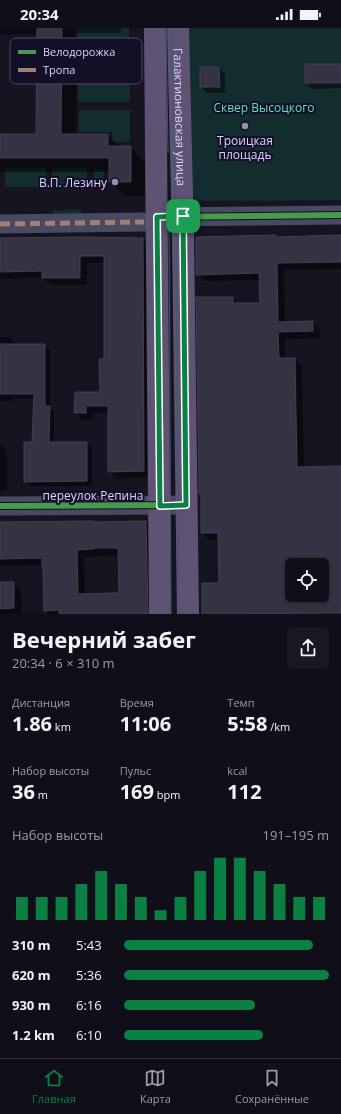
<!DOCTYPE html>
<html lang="ru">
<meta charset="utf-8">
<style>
:root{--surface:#100f19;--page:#191822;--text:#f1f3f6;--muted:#9c9ca2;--line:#302f38;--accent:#0b8043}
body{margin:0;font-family:"Open Sans",sans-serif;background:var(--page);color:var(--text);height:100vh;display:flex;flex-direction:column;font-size:15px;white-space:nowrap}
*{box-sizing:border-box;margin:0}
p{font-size:13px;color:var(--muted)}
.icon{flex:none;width:22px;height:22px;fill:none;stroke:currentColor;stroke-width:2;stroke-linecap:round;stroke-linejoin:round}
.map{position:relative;height:586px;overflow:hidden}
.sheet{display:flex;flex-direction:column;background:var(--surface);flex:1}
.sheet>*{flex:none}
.buttons{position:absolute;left:285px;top:530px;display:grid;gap:8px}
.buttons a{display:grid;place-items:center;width:44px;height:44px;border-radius:6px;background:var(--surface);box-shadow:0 2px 6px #0003,0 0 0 1px var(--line);font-size:20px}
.pin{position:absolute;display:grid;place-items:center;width:34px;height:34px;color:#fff;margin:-17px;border-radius:8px;box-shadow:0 2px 6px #0006}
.round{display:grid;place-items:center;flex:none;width:42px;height:42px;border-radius:6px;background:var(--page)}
.headline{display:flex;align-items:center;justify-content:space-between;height:68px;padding:0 12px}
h1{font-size:22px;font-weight:700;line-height:30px}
.figures{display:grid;grid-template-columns:repeat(3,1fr);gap:6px;height:68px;padding:4px 12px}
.figures div{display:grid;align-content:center}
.figures b{font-size:20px;font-weight:700}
.figures small{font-size:11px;font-weight:400}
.figures p{font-size:11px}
.chart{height:112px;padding:8px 12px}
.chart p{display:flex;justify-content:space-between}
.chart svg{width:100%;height:72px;margin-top:4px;stroke:var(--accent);stroke-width:6}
ul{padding:0 12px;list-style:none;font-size:13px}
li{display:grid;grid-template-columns:64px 48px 1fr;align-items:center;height:30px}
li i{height:10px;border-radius:5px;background:var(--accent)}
.status{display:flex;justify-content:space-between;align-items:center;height:28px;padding:0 20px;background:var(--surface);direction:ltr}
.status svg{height:11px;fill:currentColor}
.tab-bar{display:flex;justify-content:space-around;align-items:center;height:56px;border-top:1px solid var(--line);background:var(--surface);font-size:11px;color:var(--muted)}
.tab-bar a{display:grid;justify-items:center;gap:2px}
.tab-bar .active{color:var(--accent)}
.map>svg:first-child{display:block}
</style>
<div class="status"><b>20:34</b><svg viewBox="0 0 49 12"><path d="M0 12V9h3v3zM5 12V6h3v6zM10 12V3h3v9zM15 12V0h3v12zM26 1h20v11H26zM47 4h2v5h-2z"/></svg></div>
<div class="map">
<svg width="341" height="586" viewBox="0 0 341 586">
<rect width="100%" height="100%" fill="#161421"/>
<g fill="#132c2d">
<polygon points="76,0 129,0 129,14 76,15"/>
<polygon points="188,0 341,0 341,172 203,173 196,171 191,166"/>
<rect x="78" y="25" width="52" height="49"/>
<polygon points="79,82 130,82 130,114 112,114 112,104 79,104"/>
<rect x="5" y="140" width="41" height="19"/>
<rect x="52" y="140" width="35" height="19"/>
<rect x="94" y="141" width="10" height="18"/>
<polygon points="53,181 64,183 66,181 69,181 71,182 81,181 81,187 53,188"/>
</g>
<g fill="#0007" fill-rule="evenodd">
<polygon points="0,0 121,0 121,5 77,5 76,107 108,107 120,119 130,119 145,134 145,168 125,168 110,153 110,144 0,144 0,107 37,107 38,6 2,6 0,4"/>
<polygon points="341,37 341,60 312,61 306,54"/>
<polygon points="201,40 219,40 225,46 225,65 207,65 201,59"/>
<path d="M341,208V241L284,242L285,295L312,294L320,301V310L285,311V331H295L302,338L304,440L341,439V586H203V556H220L219,512H209L202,505V467L200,466L233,270L239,276H261L260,252L204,253L197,246V210ZM292,537H322V567H292Z"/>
<polygon points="0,211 142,211 150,218 151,450 117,451 109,443 109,385 93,385 93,392 83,392 75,384 101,365 105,332 105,235 87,235 87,257 50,257 43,250 0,251"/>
<polygon points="0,309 9,309 14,314 14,317 45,317 50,322 50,380 54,384 54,415 87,415 92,420 92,458 30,458 25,453 33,415 34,370 14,370 14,373 0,373"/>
<polygon points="0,416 7,423 7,463 0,463"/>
<path d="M146,494L154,502L155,586H49L45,582L44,539L43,537L0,538V496ZM119,527L120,566L85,567L84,529Z"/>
<polygon points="0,555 13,555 21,563 22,586 0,586"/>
</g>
<g fill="#343243" stroke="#433f54" fill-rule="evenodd">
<polygon points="37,0 62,0 61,106 108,106 108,118 131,118 131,154 109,154 109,130 0,130 0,106 36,106"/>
<rect x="305" y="36" width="36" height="19"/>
<polygon points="200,39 219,39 220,59 200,59"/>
<path d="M276,207V209L341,207V234L277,235L278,294L313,293V303L278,304L279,330H295L297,439L341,438V585L202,586V555H219L218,505H201V466H199V452L196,269H233V275H260L259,245L196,247V209ZM292,537H322V567H292Z"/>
<polygon points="80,209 143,210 144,443 108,444 108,378 86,378 86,385 74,385 75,364 100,364 99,331 104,331 104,228 80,228 80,250 42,250 42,243 0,244 0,210"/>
<polygon points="0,316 45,316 45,378 50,378 49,414 87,414 87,453 24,454 24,414 32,414 34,366 0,366"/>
<path d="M94,493V494L146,493L148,586H59V582L44,583L43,539H42V530L0,531V494ZM94,520H118L119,565L78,566L77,522L94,521Z"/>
<polygon points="0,554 14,554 14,580 0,581"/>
</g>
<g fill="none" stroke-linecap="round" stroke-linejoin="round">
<g stroke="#4a4962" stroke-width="19">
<polyline points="157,189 341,187"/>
<polyline points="0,196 144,194"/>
<polyline points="0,478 186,477"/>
</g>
<g stroke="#5e5373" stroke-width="22">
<polyline points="155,0 160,586"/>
<path id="s1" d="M178,0L182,165L183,208L188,586"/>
</g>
<g stroke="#43596b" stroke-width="1">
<polyline points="166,0 168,124"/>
<polyline points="172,0 176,209 179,586"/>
<polyline points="169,180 171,586"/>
</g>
<polyline stroke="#9e8076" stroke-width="5" stroke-dasharray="10 5" stroke-linecap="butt" points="0,196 144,194"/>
<defs>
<g id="cycleway">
<polyline points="157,189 341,187"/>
<polyline points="0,478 186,477"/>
</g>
</defs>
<use href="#cycleway" stroke="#130f26" stroke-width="8"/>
<use href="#cycleway" stroke="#469c4c" stroke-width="6"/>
</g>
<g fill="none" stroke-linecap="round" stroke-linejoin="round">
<defs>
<polygon id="route" points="183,188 186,477 160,478 157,189"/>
</defs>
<use href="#route" stroke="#fff" stroke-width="8"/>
<use href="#route" stroke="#0b8043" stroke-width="5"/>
</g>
<g fill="#9591b1" stroke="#130f26" stroke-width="1.5">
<circle cx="245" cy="98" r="4"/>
<circle cx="115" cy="154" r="4"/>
</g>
<g text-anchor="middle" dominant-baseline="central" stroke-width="4" stroke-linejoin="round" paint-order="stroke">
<g font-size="12" fill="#5fe0c0" stroke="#130f26">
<text x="264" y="79">Сквер Высоцкого</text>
</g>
<g font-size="12" fill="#d9d4ff" stroke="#130f26">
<text stroke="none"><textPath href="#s1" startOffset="89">Галактионовская улица</textPath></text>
<text x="93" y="467">переулок Репина</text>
</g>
<g font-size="12" fill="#d9d4ff" stroke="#130f26">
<text x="245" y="112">Троицкая<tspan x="245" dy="14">площадь</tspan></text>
<text x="107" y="154" text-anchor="end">В.П. Лезину</text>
</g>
</g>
<rect x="10" y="10" width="132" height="46" rx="6" fill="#130f26" stroke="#4e4a67" stroke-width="1"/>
<rect x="18" y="22" width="18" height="4" fill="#469c4c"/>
<rect x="18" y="40" width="18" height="4" fill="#9e8076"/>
<g font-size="11" fill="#d9d4ff">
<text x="43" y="28">Велодорожка</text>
<text x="43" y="46">Тропа</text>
</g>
</svg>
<div class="buttons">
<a><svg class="icon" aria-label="locate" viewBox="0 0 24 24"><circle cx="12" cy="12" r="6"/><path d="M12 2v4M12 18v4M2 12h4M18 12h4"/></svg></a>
</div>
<div class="pin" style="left:183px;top:188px;background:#1e9e55"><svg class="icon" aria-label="arrive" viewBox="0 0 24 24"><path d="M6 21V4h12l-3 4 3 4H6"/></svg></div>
</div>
<section class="sheet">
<div class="headline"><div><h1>Вечерний забег</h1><p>20:34 · 6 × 310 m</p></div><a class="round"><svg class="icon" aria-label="share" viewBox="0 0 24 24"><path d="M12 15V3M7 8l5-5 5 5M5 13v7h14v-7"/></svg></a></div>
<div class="figures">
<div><p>Дистанция</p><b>1.86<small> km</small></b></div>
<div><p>Время</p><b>11:06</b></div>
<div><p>Темп</p><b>5:58<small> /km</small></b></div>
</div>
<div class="figures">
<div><p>Набор высоты</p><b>36<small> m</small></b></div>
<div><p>Пульс</p><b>169<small> bpm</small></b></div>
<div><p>kcal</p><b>112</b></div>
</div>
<div class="chart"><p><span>Набор высоты</span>191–195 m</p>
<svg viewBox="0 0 160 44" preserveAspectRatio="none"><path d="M5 44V30M15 44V30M25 44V30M35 44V22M45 44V14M55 44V22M65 44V30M75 44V38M85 44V30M95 44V14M105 44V6M115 44V6M125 44V14M135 44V22M145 44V30M155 44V30"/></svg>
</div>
<ul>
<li><b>310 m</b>5:43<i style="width:92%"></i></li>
<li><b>620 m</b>5:36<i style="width:100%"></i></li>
<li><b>930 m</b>6:16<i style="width:64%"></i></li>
<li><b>1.2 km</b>6:10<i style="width:68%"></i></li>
</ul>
</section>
<nav class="tab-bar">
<a class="active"><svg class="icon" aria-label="home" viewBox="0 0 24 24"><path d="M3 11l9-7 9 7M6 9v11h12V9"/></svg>Главная</a>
<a><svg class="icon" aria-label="map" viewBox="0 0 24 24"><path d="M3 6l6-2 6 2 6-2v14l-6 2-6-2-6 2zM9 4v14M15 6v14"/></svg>Карта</a>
<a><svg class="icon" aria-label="saved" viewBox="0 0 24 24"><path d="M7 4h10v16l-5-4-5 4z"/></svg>Сохранённые</a>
</nav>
